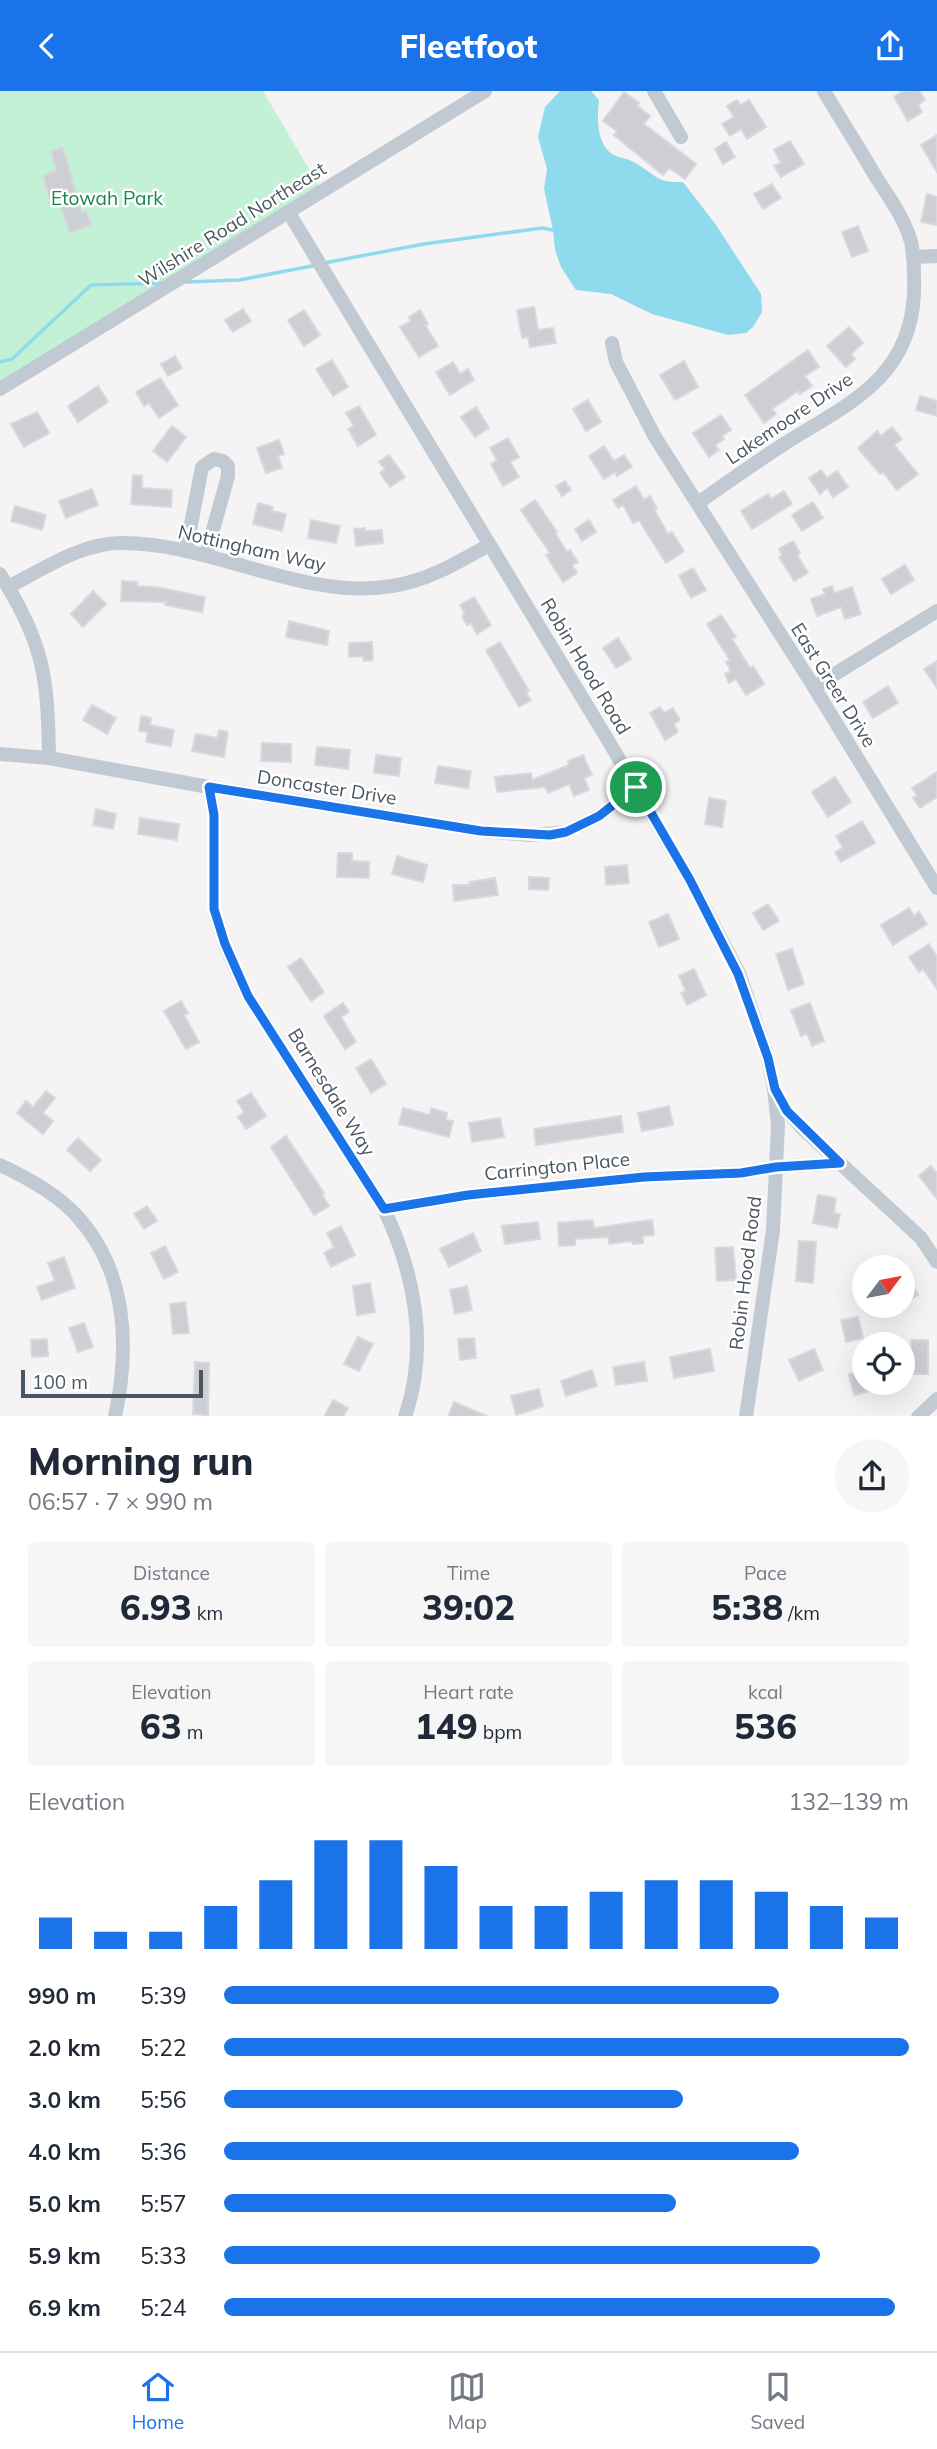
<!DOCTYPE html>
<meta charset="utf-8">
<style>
:root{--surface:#fff;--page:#f6f6f7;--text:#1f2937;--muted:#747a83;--line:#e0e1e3;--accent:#1a73e8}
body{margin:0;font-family:Mulish,sans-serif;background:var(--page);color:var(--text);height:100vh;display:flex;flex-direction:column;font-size:26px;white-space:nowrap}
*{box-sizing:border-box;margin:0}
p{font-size:23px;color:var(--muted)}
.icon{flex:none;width:38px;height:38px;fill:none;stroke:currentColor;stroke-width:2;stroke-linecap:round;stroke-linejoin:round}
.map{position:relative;height:1325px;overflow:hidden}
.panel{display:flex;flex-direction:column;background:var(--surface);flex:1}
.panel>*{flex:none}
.needle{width:46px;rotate:58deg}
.tools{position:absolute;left:852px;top:1164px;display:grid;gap:14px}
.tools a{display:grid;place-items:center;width:63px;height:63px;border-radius:50%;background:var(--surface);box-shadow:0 7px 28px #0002;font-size:35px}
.scale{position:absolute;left:21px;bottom:18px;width:182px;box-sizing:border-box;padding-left:7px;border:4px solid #4a5661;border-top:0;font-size:19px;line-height:24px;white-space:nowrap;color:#4a5661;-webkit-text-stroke:5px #fff;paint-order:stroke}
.pin{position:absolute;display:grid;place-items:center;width:60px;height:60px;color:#fff;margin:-30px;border:4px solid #fff;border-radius:50%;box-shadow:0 2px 7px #0007}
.round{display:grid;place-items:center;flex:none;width:74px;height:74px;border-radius:37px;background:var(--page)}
.headline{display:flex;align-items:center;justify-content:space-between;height:119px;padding:0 28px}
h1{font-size:38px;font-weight:800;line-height:52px}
.figures{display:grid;grid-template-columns:repeat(3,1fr);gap:10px;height:119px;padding:7px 28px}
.figures div{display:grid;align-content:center;border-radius:7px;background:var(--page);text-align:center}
.figures b{font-size:35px;font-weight:800}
.figures small{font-size:19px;font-weight:400}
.figures p{font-size:19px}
.chart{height:196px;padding:14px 28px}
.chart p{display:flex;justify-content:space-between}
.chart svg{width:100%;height:126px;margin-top:7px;stroke:var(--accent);stroke-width:6}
ul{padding:0 28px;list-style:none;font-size:23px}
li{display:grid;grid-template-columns:112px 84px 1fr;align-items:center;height:52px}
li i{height:18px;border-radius:9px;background:var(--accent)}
header{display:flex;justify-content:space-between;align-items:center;height:91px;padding:0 28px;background:var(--accent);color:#fff;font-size:32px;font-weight:800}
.tabs{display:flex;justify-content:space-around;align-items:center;height:98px;border-top:2px solid var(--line);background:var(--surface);font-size:19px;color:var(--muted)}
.tabs a{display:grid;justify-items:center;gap:4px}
.tabs .current{color:var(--accent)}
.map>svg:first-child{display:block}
</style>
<header><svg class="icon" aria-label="back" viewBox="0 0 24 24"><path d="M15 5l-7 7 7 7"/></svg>Fleetfoot<svg class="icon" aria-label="share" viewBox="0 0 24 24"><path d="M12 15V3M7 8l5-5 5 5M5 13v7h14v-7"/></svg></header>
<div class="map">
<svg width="937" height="1326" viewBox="0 0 937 1326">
<rect width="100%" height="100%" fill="#f5f3f3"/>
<polygon fill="#c3f1d5" points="0,0 263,0 322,100 0,296"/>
<path fill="#90daee" d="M560,0H591L599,9C597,26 596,54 614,64C620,67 628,68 634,71C656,84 656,92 683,91L716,134L761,203L762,221L753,236L746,242L728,244L652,223L611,203L576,199L561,176L555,159L553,139L544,98L547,78L538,46L545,16Z"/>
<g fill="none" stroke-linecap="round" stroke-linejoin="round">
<g stroke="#90daee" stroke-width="3.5">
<polyline points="324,172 424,153 542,137 553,139"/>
<polyline points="186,191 239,189 317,174"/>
<polyline points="0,271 12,268 91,194 164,192"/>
</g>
</g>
<g fill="#cdcfd5" stroke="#d7d9de" stroke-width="2">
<polygon points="903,0 919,0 925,9 918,14 922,21 908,30 894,6"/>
<polygon points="624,1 639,12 637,15 650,25 644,33 696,73 685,88 669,77 663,84 614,44 617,40 603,30"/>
<polygon points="737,9 741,14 749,9 766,36 747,48 741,38 730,45 722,33 734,26 727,15"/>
<polygon points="937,44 937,81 921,54"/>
<polygon points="790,50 804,73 781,86 774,75 781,72 774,59"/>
<polygon points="726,51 735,66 723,73 715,58"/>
<polygon points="63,56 82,122 87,120 91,134 70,142 60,113 51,115 43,84 56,80 51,60"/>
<polygon points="772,93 781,107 763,118 754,103"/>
<polygon points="927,103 937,106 937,134 921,131"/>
<polygon points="858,135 868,160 852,166 842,141"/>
<polygon points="534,216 538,239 553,237 556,252 530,256 528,246 522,247 517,219"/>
<polygon points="243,218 251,230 233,241 225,229"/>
<polygon points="304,219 320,244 304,255 288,229"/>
<polygon points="420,219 428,233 425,234 438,255 419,266 400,236 411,230 409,226"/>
<polygon points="849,236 863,252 851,263 855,268 846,276 827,255"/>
<polygon points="808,259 819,276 805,285 812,295 800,303 798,300 772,318 776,323 764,332 745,304"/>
<polygon points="175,265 182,277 168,285 161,273"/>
<polygon points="332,269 348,296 333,305 316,278"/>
<polygon points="684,270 698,296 675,309 660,284"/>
<polygon points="453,271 460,283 468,278 474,289 450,304 436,281"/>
<polygon points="160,287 178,314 159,327 149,312 144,315 136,301"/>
<polygon points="98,295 108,311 78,331 68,315"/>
<polygon points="920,305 937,310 937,325 916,319"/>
<polygon points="588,309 601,331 586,340 573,318"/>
<polygon points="359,315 376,344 358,355 348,338 354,335 346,322"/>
<polygon points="476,316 489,337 475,346 461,326"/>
<polygon points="37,321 49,342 24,356 11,333"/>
<polygon points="721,324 731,339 722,345 724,348 715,354 719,359 709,366 693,342"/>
<polygon points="172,335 186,346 167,371 153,360"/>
<polygon points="892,336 902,348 894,354 918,383 897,399 883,381 880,383 858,357 877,340 881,345"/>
<polygon points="508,347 519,366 510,371 519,386 503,395 491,373 497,369 490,357"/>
<polygon points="279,349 284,363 278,365 282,377 266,382 257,357"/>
<polygon points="604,355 614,370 624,364 632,376 617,385 615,381 604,388 589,365"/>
<polygon points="389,364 405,386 390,396 380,382 385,378 379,371"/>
<polygon points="821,379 827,387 837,380 848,396 833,406 827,397 820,403 809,387"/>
<polygon points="133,384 142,385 142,397 172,399 171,416 131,413"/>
<polygon points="565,390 571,399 562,405 556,395"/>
<polygon points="636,395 644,409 650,405 657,418 654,419 668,443 672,441 684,460 666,472 639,429 633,432 623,414 618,417 613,409"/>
<polygon points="92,398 98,414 66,427 59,410"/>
<polygon points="784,400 792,413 752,438 741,420 768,403 771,408"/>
<polygon points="535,409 557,441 555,442 567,461 570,459 578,471 572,474 577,482 563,491 546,464 550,462 521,419"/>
<polygon points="813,411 823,427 802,440 792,424"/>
<polygon points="258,412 273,416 272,420 286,423 282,440 253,433"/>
<polygon points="15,415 46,424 42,439 11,430"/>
<polygon points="311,429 340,435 336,452 308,447"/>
<polygon points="589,429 596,441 582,450 575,438"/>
<polygon points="365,437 365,440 382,439 383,452 356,455 354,438"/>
<polygon points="793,450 800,462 797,464 808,482 794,490 779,466 782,464 779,458"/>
<polygon points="905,474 914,489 891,503 882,488"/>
<polygon points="693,477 706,499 691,507 679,485"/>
<polygon points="122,490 137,491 137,495 156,496 205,506 202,521 165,514 166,511 121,510"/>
<polygon points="832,495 834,502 852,496 861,523 845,528 841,516 817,525 811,508 825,503 823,498"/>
<polygon points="93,500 106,513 83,536 71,523"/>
<polygon points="474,506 491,534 477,543 471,532 467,534 462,525 465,523 460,514"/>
<polygon points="721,524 736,546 732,548 750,577 753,575 764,593 746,604 736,588 729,592 725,583 731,580 726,571 730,569 707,533"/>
<polygon points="289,530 329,540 327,554 286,546"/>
<polygon points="618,547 631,568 616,577 603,557"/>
<polygon points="372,551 373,569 364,570 363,565 349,566 349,552"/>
<polygon points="500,551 529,600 526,602 531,609 519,616 486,559"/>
<polygon points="937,570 937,597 924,578"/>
<polygon points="888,595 898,612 873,627 863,611"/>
<polygon points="92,614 116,627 107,643 83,629"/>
<polygon points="660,616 664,622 673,617 680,629 674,633 678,641 665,649 650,622"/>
<polygon points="141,625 151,627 150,634 174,639 171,655 146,651 148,641 139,640"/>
<polygon points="219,639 228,641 224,666 192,660 196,643 217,647"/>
<polygon points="262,652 291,653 291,671 261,670"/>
<polygon points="317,656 350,659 348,678 315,674"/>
<polygon points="376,664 401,667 399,685 374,682"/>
<polygon points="583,664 592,684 584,687 589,699 574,705 569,693 548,702 545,696 497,701 495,686 531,682 532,689 569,674 568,670"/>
<polygon points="438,675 471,680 468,697 435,692"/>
<polygon points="937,681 937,706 920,717 913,707 917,705 912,697"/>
<polygon points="835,686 851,711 828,726 812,701"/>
<polygon points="709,707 726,710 722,736 705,733"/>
<polygon points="96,718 116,723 113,738 93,734"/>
<polygon points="140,727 179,733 177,749 138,743"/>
<polygon points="862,730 875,752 841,771 835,761 843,757 836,745"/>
<polygon points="338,762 352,762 352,770 369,771 369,787 337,786"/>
<polygon points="397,765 427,774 423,791 392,783"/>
<polygon points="627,774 629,792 606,794 605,776"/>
<polygon points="529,786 549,787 548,799 529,798"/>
<polygon points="495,787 498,804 454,810 453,794 470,794 469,791"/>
<polygon points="768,813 779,830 763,839 753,822"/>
<polygon points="909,817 914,825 919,821 927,833 893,854 881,834"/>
<polygon points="668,823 679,848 659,856 649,831"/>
<polygon points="929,853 937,866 937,898 923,878 919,881 909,866"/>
<polygon points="792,858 804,893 788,899 776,863"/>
<polygon points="301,867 324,901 311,910 288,876"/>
<polygon points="694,878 706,904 687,914 681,902 686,900 679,885"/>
<polygon points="181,910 188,922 184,924 199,951 186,958 164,920"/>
<polygon points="343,912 349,921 341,926 356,951 345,958 324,925"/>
<polygon points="810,912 824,950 812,955 807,942 801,945 791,919"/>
<polygon points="371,968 386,993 371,1002 356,977"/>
<polygon points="46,1000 55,1007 43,1022 53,1030 43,1043 17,1022 26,1010 33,1016"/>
<polygon points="251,1002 266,1025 246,1038 238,1026 244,1021 237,1010"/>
<polygon points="669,1015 673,1034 642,1040 638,1022"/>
<polygon points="403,1017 430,1024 431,1017 447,1022 446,1029 453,1030 449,1046 399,1033"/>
<polygon points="621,1025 623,1041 536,1054 534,1038"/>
<polygon points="500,1027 504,1046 472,1051 469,1032"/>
<polygon points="286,1045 324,1102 322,1104 329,1115 314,1124 271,1056"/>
<polygon points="78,1047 101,1069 90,1080 67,1059"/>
<polygon points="931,1075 937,1082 937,1108 919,1085"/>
<polygon points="818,1104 836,1107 834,1122 840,1123 837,1137 813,1132"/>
<polygon points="147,1115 157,1130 144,1138 134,1123"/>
<polygon points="593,1129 594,1137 652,1129 654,1144 643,1145 643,1152 633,1153 632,1150 609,1153 608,1146 575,1148 575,1154 559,1155 558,1132"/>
<polygon points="538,1131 540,1148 505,1153 502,1135"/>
<polygon points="341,1135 355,1164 331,1176 324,1162 334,1156 327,1142"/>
<polygon points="473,1142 481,1160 449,1176 440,1158"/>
<polygon points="799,1150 816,1151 813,1192 796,1190"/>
<polygon points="165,1155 178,1181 164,1188 151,1162"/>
<polygon points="733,1156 736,1189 717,1190 715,1157"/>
<polygon points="64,1166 75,1197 42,1209 37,1196 55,1190 48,1172"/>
<polygon points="903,1177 918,1204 903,1213"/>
<polygon points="370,1192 375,1221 357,1224 353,1195"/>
<polygon points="467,1195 472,1219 455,1223 450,1199"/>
<polygon points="185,1211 189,1242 173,1243 170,1213"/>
<polygon points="858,1226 863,1247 846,1251 841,1229"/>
<polygon points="84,1232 93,1256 78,1261 69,1237"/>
<polygon points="358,1246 373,1253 359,1280 344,1273"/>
<polygon points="474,1247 476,1267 460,1269 458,1248"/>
<polygon points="47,1248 48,1265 32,1266 31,1249"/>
<rect x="911" y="1249" width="17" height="34"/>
<polygon points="710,1258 714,1280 674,1287 670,1266"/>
<polygon points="814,1258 823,1279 799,1290 789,1269"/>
<polygon points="195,1271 209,1272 208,1324 193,1323"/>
<polygon points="644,1271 647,1290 616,1294 613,1276"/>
<polygon points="592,1279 597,1295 566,1305 561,1290"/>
<polygon points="861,1281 862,1286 864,1285 864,1292 891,1292 892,1295 854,1304 849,1283"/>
<polygon points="539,1298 543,1315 516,1324 511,1305"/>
<polygon points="333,1309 348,1317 343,1326 324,1326"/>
<polygon points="454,1311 487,1325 487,1326 448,1326"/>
</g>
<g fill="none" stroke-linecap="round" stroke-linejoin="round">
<g stroke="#c1cad2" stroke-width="14">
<polyline points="654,0 681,46"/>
<polyline points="289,122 609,651 690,789 739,882 768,967 774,998 778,1033 773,1139 746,1326"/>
<polyline points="913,166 937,165"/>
<polyline points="612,252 616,271 655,346 814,596 937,797"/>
<polyline points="0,298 485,0"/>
<path d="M698,412C725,393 753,373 781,355C845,314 909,290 914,204C914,187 915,168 911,151C905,128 889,106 876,86C859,57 841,29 824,0"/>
<polyline points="186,460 202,376 214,368 223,370 228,375 228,385 206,464"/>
<path d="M0,483C44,552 48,587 49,667"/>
<path d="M8,496C42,479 81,452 121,452C210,451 304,510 392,495C427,490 459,471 489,454"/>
<polyline points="814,596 937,520"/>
<polyline points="0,663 49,667 209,696 481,740 530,744 566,741 599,725 636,696"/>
<path d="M209,696L214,724V818L225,854L248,905L384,1118C415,1183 429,1256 405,1326"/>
<polyline points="777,1003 787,1020 801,1036 921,1147 937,1171"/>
<path d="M0,1074C26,1086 56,1102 76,1124C127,1179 130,1255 115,1326"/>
<polyline points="384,1118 468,1104 644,1086 741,1082 776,1076 840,1072"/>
<polyline points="918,1326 937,1308"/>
</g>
</g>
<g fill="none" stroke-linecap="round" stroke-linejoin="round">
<defs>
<polygon id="route" points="209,696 481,740 550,744 566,741 599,725 636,696 690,789 738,883 768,967 775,998 787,1020 840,1072 776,1076 741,1082 644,1086 468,1104 384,1118 248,905 225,853 214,818 214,724"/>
</defs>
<use href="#route" stroke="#fff" stroke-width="14"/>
<use href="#route" stroke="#1a73e8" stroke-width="9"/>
</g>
<g text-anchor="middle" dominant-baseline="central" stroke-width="5" stroke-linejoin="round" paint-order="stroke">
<g font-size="19" fill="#17864f" stroke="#fff">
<text x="107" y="107">Etowah Park</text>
</g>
<g font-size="19" fill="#4a5661" stroke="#fff">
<text transform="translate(232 133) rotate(-32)">Wilshire Road Northeast</text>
<text transform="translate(789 327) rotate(-34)">Lakemoore Drive</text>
<text transform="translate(252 457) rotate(13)">Nottingham Way</text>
<text transform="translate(586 575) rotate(59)">Robin Hood Road</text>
<text transform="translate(834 594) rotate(58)">East Greer Drive</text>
<text transform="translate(327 696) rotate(9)">Doncaster Drive</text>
<text transform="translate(332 1001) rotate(58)">Barnesdale Way</text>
<text transform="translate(557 1075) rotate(-6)">Carrington Place</text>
<text transform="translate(745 1182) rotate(-83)">Robin Hood Road</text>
</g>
</g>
</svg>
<div class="tools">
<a><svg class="needle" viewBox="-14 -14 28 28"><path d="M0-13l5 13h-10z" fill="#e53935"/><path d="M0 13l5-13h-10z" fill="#747a83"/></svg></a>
<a><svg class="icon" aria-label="locate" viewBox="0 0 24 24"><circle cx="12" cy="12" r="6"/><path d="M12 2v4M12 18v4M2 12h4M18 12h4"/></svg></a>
</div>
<div class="scale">100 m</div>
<div class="pin" style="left:636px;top:696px;background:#1e9e55"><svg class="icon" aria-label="arrive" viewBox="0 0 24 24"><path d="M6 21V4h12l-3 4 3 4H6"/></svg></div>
</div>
<section class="panel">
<div class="headline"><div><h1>Morning run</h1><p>06:57 · 7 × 990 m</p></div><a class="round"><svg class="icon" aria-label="share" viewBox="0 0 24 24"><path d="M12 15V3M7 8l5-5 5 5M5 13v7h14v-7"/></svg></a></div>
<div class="figures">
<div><p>Distance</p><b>6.93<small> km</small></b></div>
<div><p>Time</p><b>39:02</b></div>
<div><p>Pace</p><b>5:38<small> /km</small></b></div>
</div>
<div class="figures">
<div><p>Elevation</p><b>63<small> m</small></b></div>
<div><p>Heart rate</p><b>149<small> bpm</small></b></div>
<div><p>kcal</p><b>536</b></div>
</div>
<div class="chart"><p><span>Elevation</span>132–139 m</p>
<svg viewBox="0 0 160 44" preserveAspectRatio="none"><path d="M5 44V33M15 44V38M25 44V38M35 44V29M45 44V20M55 44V6M65 44V6M75 44V15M85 44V29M95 44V29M105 44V24M115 44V20M125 44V20M135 44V24M145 44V29M155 44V33"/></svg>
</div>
<ul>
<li><b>990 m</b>5:39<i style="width:81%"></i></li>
<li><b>2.0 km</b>5:22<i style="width:100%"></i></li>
<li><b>3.0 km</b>5:56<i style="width:67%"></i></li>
<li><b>4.0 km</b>5:36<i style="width:84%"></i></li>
<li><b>5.0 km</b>5:57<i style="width:66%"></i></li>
<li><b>5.9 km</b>5:33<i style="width:87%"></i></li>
<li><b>6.9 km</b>5:24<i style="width:98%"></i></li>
</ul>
</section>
<nav class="tabs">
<a class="current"><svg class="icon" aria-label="home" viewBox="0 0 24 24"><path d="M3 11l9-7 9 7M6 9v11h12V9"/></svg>Home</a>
<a><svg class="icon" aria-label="map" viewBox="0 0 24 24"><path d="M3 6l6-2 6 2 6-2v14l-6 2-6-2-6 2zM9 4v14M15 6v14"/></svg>Map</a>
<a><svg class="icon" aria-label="saved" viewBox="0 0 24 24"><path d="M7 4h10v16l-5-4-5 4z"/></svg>Saved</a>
</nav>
